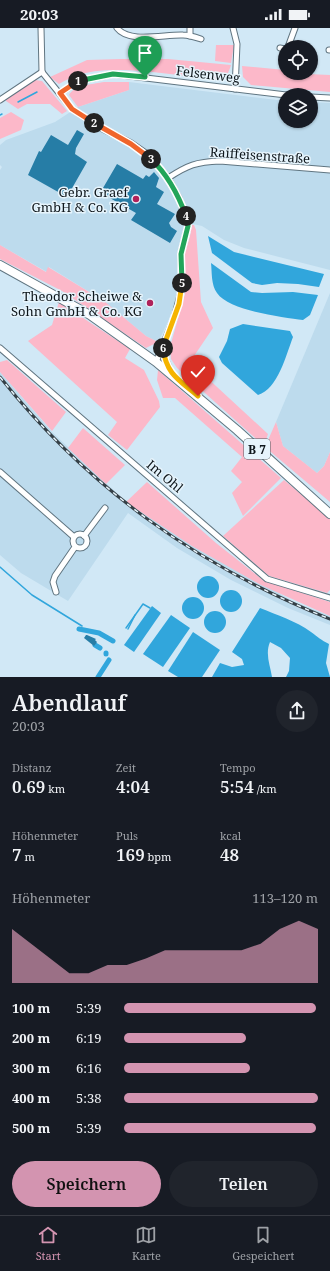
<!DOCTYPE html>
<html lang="de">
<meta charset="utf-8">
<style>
:root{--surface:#171b24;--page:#20242c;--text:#f1f3f6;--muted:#9ea1a6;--line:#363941;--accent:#d394b0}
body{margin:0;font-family:"Noto Serif",serif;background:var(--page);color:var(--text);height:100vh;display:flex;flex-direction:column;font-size:15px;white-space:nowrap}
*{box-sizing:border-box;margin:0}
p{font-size:13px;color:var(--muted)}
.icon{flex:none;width:22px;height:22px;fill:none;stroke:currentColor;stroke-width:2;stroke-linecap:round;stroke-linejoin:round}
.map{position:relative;height:649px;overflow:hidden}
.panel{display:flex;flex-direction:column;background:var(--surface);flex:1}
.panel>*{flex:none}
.tools{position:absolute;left:278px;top:12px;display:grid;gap:8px}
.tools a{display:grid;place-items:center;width:40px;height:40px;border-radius:50%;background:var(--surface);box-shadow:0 1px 3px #0004;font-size:20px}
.pin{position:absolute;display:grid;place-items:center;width:34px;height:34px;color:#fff;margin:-41px -17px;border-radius:50% 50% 50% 0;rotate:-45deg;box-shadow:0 0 4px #0007}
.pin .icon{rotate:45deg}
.km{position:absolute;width:20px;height:20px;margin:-10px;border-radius:50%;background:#222;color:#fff;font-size:11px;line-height:20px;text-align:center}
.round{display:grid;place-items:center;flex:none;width:42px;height:42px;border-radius:21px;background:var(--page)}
.overview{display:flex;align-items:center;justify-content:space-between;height:68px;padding:0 12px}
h1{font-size:22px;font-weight:600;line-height:30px}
.stats{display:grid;grid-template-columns:repeat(3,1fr);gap:6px;height:68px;padding:4px 12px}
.stats div{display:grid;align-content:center}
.stats b{font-size:17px;font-weight:600}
.stats small{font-size:11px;font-weight:400}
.stats p{font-size:11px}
.chart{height:112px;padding:8px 12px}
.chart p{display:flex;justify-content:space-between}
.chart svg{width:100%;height:72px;margin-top:4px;fill:var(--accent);opacity:.7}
.primary-button{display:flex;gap:8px;margin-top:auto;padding:8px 12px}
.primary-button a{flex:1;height:46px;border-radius:24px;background:var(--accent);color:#111;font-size:16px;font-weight:600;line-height:46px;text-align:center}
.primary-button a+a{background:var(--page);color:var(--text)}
ul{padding:0 12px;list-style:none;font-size:13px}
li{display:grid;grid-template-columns:64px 48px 1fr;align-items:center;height:30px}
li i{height:10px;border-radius:5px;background:var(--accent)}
.status{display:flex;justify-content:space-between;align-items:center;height:28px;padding:0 20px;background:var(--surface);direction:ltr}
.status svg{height:11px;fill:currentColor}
.dock{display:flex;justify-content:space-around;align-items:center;height:56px;border-top:1px solid var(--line);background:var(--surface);font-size:11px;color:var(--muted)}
.dock a{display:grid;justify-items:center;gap:2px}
.dock .on{color:var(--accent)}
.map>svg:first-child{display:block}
</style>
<div class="status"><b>20:03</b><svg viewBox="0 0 49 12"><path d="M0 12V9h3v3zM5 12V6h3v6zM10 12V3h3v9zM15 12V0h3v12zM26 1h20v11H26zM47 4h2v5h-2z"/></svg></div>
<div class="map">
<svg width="330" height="649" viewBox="0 0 330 649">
<rect width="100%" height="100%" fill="#d1e8f6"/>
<g fill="#bddbed">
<polygon points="129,54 285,73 285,93 311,93 311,74 330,75 330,242 244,220 224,212 202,198 193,196 186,197 179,219 177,240 178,259 175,274 168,294 158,314 146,308 104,273 49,239 47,244 0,217 0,142 2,139 0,137 0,117 6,112 55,94 78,79 129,62"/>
<polygon points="330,265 330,424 324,438 317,445 283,418 276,394"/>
<polygon points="0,344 52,404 126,474 292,573 330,588 330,597 288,580 231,552 177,520 128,485 68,573 21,545 0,527"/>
</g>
<g fill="#fcb8c9">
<polygon points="216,17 234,17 231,35 215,33"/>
<path d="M121,31H168L231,37C228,46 227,50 217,52C178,48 112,34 75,48C70,50 64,53 59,56L50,49L87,32Z"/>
<polygon points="242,38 285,42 285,45 330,47 330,64 251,57 243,49"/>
<polygon points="35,52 42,53 67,83 62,86 50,76 27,76 18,81 6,73 6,70"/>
<path d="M104,54H129V62L78,79L69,67C74,57 94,56 104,54Z"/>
<polygon points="11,84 24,92 21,102 0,111 0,90"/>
<polygon points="192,197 194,197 196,202 201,274 213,300 190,334 268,406 264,418 177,340 171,331 170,319 186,262 184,228 190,208"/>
<polygon points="0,217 46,244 48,239 104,273 146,308 158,314 146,320 62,263 0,231"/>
<polygon points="59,274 130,321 125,330 144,342 159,373 160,379 127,422 108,407 117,394 28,313 52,297"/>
<polygon points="7,332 66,384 52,403 0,344 0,334"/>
<polygon points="158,342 281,450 243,488 232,465 242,454 231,443 242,429 175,370 163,370 157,352"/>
<polygon points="276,394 283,418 317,445 324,438 330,424 330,474 265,419"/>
<polygon points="83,400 125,437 106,456 68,420"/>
<polygon points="284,452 330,490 330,562 327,565 269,548 223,508"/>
<polygon points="147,454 216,515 263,552 330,574 330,588 261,557 192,518 126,474"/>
</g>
<g fill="#31a6dc">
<polygon points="208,208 234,224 324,246 319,259 298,256 277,255 262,257 252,255 212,225"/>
<path d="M211,235L251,264L262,265L293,264L318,267L310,287L303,292C283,289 229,283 217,265C211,257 212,244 211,235Z"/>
<path d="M243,296L290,303L293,309C286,327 278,361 258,367L222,335L219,329L227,313L230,301Z"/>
<circle cx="208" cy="559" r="11"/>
<circle cx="231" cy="573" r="11"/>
<circle cx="193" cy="580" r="11"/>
<polygon points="152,578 161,585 134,624 124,617"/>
<path d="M260,580C277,587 296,593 311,604C318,609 321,612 329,616L326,635L330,649H286L289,643L290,630L281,620L270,614C265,626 270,637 272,649H212L220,635L232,639L244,637L242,631L232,624Z"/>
<circle cx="215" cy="594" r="11"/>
<polygon points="171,587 190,600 163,639 143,626"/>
<polygon points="193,604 220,622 202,649 178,649 168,643"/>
</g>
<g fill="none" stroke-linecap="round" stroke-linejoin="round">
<g stroke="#31a6dc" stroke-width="1.5">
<polyline points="18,74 37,64"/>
<polyline points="0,87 2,86"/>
<polyline points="0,539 32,567 82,598"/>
<polyline points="126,600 143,576 150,580"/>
<polyline points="128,601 135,587"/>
</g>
<g stroke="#31a6dc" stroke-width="5">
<polyline points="79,601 99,605 113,613"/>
<polyline points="95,617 100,620"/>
<polyline points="106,625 106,626"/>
<polyline points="98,649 109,632"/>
</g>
</g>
<g fill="#267da6">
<polygon points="77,102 84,106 76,120 75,126 87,134 67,169 28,147 39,123 41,124 51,107 68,117"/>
<polygon points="117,136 143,151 146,147 149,149 154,144 159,150 156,159 164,164 157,176 175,186 169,195 171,199 177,203 170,215 131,192 136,185 103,166 106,162 103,160"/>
<polygon points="86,607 87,607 96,611 95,612 97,614 94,618 84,610"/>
</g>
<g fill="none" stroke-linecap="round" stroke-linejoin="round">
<defs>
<g id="street">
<polyline points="41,0 42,44"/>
<path d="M117,0C129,16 165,6 183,7C189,7 195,9 201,11"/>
<polyline points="233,0 237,16 235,61"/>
<polyline points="190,8 190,0"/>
<polyline points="288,19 295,0"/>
<polyline points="280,20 285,21"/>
<polyline points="329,22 330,22"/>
<polyline points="42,44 72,81 101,100 131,115 147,126 168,150 179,170 188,198 181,226 182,260 174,290 156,334"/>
<polyline points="60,65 79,53 113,46 286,67"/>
<polyline points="311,69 330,70"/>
<polyline points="0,72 42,44"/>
<path d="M168,150C188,137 196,134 220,133L330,142"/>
<polyline points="163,319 164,328 172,346"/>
<polyline points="0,320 267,551 330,570"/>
<polyline points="0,444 74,509"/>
<circle cx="80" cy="513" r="7"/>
<polyline points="84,508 105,480"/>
<polyline points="56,564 53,554 55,548 75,519"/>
</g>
<polyline id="primary" points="0,237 90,287 156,334 237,402 330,486"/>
</defs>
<use href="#street" stroke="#607581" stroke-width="7"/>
<use href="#primary" stroke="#607581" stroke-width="10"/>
<use href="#street" stroke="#fff" stroke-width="5"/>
<use href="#primary" stroke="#fff" stroke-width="8"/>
<defs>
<path id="rail" d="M0,349C89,461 198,538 330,591"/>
</defs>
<use href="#rail" stroke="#354047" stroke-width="3"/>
<use href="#rail" stroke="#e6f4fc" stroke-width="1.5" stroke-dasharray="4.5" stroke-linecap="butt"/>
</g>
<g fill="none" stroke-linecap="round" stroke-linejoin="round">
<defs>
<polyline id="split-1" points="78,53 113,46 145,49"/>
<polyline id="split-2" points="78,53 60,65 72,81 94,95"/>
<polyline id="split-3" points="94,95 131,116 151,131"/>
<path id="split-4" d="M151,131C168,147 178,166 186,188"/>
<polyline id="split-5" points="182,255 181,226 188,198 186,188"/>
<polyline id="split-6" points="163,320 179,276 182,255"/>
<path id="split-7" d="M163,320C166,346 179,352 198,368"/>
</defs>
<use href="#split-1" stroke="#fff" stroke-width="8"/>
<use href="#split-2" stroke="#fff" stroke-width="8"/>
<use href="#split-3" stroke="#fff" stroke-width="8"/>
<use href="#split-4" stroke="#fff" stroke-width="8"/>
<use href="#split-5" stroke="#fff" stroke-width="8"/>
<use href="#split-6" stroke="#fff" stroke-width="8"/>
<use href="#split-7" stroke="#fff" stroke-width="8"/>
<use href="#split-1" stroke="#22a559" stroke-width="5"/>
<use href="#split-2" stroke="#f0652b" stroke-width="5"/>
<use href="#split-3" stroke="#f0652b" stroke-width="5"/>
<use href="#split-4" stroke="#22a559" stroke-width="5"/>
<use href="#split-5" stroke="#22a559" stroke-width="5"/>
<use href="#split-6" stroke="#f5b400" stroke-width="5"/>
<use href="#split-7" stroke="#f5b400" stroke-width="5"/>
</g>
<g fill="#af215a" stroke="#e6f4fc" stroke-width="1.5">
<circle cx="136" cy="171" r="4"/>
<circle cx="150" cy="275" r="4"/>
</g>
<g text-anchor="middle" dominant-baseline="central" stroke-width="3" stroke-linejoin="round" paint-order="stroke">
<rect fill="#e6f4fc" stroke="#4f595e" stroke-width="1" x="244" y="411" width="26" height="20" rx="3"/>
<g font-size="12" font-weight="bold" fill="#0e161b">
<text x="257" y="421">B 7</text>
</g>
<g font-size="13" fill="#0e161b" stroke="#e6f4fc">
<text transform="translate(208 46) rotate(7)">Felsenweg</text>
<text transform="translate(260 127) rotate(4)">Raiffeisenstraße</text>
<text transform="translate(165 448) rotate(40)">Im Ohl</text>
</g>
<g font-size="13" fill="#0e161b" stroke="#e6f4fc" text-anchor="end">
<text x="128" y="164">Gebr. Graef<tspan x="128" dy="15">GmbH &amp; Co. KG</tspan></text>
<text x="142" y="268">Theodor Scheiwe &amp;<tspan x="142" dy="15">Sohn GmbH &amp; Co. KG</tspan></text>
</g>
</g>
</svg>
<div class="tools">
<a><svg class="icon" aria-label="locate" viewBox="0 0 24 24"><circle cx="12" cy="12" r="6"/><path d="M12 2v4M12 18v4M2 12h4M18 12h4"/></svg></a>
<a><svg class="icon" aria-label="layers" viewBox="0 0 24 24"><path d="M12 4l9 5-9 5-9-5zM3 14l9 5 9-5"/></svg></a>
</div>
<div class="pin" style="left:145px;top:49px;background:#1e9e55"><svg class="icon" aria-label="arrive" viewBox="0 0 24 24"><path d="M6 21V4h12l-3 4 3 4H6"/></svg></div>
<div class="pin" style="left:198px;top:368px;background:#d93025"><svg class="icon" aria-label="check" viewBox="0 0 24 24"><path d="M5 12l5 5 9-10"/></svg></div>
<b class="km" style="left:78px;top:53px">1</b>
<b class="km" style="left:94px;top:95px">2</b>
<b class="km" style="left:151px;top:131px">3</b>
<b class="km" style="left:186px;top:188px">4</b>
<b class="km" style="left:182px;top:255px">5</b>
<b class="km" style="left:163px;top:320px">6</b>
</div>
<section class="panel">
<div class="overview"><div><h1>Abendlauf</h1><p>20:03</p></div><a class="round"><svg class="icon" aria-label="share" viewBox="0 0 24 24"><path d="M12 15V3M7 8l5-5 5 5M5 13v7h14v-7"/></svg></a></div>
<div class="stats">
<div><p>Distanz</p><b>0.69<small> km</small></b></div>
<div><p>Zeit</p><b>4:04</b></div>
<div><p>Tempo</p><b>5:54<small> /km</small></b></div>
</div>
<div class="stats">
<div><p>Höhenmeter</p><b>7<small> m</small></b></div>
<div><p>Puls</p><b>169<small> bpm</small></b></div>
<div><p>kcal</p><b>48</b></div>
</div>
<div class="chart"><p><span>Höhenmeter</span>113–120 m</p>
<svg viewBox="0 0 160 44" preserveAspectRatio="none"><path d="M0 44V11L10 20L20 29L30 38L40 38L50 33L60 33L70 29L80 24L90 24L100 24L110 24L120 24L130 20L140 11L150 6L160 11V44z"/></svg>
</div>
<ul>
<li><b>100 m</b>5:39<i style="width:99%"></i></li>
<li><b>200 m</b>6:19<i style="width:63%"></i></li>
<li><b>300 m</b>6:16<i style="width:65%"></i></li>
<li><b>400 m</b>5:38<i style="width:100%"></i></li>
<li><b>500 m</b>5:39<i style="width:99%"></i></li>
</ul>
<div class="primary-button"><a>Speichern</a><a>Teilen</a></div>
</section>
<nav class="dock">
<a class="on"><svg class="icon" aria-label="home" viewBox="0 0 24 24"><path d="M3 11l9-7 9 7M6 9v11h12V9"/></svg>Start</a>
<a><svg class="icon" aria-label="map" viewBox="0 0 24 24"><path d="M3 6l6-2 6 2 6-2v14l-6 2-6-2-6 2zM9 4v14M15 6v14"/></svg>Karte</a>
<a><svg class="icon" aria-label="saved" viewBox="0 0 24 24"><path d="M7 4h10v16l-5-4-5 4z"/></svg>Gespeichert</a>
</nav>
